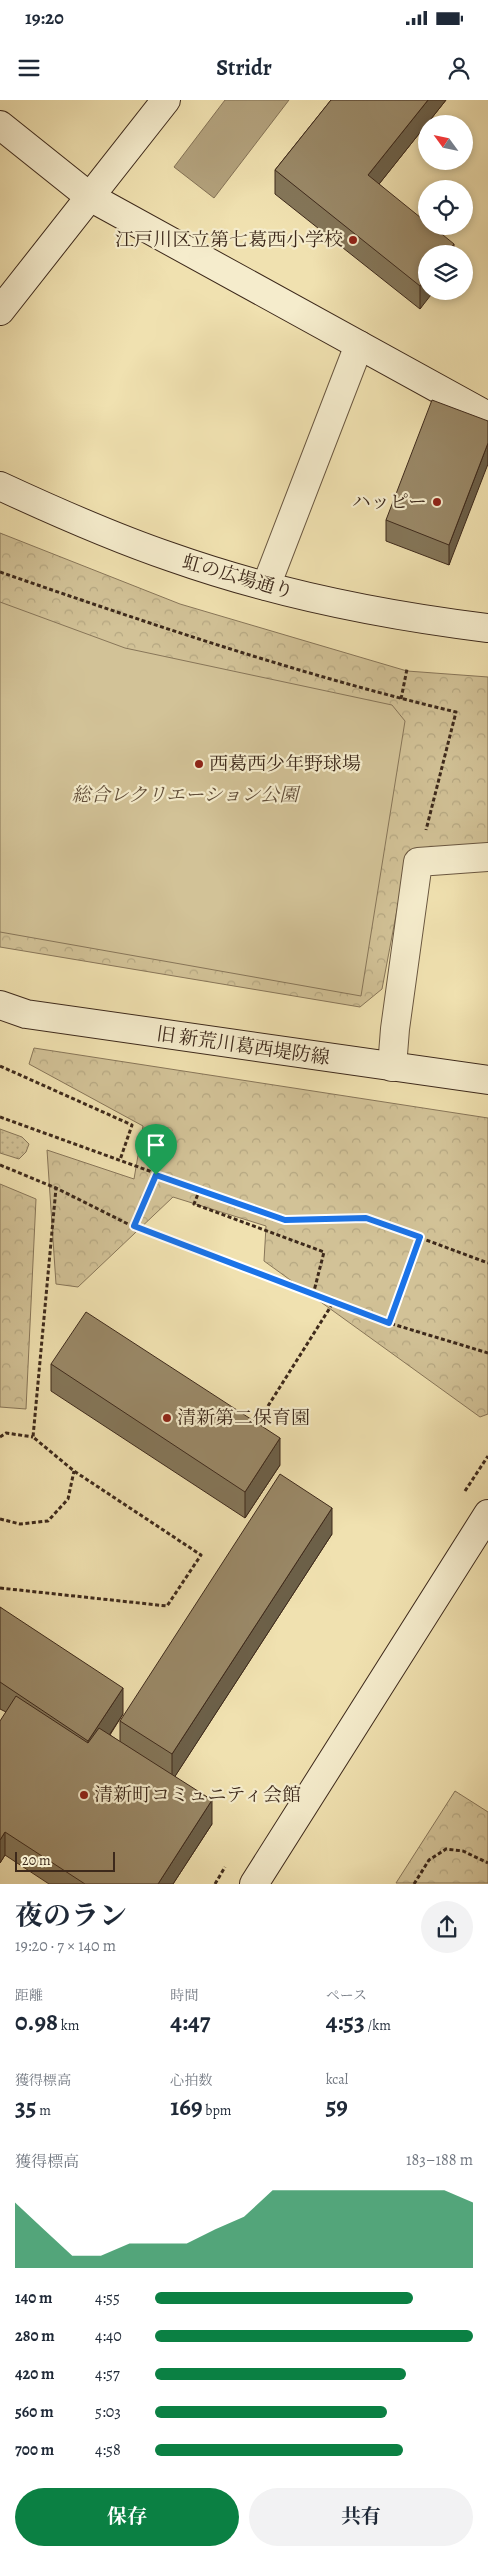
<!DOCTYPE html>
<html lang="ja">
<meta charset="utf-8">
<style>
:root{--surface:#fff;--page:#f2f2f3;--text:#1f2937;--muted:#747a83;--accent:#0b8043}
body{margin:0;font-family:Alegreya,"Noto Serif JP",serif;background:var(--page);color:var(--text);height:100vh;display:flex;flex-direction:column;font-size:19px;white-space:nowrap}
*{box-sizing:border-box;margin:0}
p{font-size:16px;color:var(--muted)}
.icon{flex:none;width:28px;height:28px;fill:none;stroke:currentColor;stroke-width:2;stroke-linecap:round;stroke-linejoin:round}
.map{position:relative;height:1784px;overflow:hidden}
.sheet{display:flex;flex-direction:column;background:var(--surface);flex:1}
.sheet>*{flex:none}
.needle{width:32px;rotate:303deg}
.tools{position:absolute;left:418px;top:15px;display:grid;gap:10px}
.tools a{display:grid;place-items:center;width:55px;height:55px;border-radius:50%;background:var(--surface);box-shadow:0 2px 8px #0003;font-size:25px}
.scale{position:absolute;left:15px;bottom:12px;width:100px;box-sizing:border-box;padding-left:5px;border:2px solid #3d291b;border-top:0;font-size:14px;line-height:18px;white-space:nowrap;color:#3d291b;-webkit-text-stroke:4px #f5eccc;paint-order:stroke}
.pin{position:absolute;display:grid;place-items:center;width:42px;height:42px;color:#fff;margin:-51px -21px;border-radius:50% 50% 50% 0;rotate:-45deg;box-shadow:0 0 5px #0007}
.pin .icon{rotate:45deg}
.round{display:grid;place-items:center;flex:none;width:52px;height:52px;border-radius:26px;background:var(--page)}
.summary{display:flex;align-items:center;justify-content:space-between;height:85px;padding:0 15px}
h1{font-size:28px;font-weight:700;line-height:38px}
.metrics{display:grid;grid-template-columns:repeat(3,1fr);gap:8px;height:85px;padding:5px 15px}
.metrics div{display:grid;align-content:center}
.metrics b{font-size:25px;font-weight:700}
.metrics small{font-size:14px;font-weight:400}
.metrics p{font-size:14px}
.chart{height:140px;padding:10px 15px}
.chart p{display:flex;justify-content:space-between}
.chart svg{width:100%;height:90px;margin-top:5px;fill:var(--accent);opacity:.7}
.primary-button{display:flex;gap:10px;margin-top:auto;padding:10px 15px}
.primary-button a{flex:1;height:58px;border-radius:30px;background:var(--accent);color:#fff;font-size:20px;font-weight:700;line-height:58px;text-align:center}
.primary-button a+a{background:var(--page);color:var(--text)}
ul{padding:0 15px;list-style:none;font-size:16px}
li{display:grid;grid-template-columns:80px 60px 1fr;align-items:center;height:38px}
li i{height:12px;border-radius:6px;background:var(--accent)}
.status{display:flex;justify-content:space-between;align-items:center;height:35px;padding:0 25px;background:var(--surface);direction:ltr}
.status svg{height:14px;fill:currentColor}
header{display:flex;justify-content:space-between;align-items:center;height:65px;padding:0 15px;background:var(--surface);font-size:22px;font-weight:700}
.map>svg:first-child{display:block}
</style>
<div class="status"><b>19:20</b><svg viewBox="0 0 49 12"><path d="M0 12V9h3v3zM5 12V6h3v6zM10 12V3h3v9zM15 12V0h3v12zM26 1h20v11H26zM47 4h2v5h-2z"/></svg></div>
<header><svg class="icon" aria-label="menu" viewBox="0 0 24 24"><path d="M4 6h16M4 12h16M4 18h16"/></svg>Stridr<svg class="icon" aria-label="person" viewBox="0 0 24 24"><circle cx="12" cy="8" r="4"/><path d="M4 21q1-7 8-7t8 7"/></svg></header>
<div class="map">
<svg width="488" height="1784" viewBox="0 0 488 1784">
<defs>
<pattern id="grass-dots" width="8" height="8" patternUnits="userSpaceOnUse" patternTransform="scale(1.25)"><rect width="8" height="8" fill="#d2c297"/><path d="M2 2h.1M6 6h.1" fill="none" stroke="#b5a782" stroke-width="1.8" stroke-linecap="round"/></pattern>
<pattern id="forest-crowns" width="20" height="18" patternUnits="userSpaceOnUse" patternTransform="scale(1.25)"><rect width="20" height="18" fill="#d2c297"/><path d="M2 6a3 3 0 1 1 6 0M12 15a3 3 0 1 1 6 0" fill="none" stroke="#b5a782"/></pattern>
</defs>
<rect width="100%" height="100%" fill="#f0e1b0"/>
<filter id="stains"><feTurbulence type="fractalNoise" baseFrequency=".004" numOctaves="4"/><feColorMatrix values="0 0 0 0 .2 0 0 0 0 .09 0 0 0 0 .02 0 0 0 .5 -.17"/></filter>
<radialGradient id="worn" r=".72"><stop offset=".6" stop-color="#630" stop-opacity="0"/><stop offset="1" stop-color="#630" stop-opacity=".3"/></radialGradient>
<polygon fill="url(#grass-dots)" stroke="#887659" points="0,1029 22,1037 29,1044 26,1052 19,1059 0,1053"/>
<g fill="url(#forest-crowns)" stroke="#887659">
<polygon points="0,433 180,504 407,571 488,577 488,747 408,752 382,889 360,907 0,847"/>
<polygon points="34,948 488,1018 488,1314 480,1317 264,1161 266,1126 173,1097 78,1187 56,1184 47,1050 134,1079 143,1026 29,964"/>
<polygon points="0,1084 36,1099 26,1309 0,1307"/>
<polygon points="455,1691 488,1712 488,1783 396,1783"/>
</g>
<polygon fill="#d2c297" stroke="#887659" points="0,502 125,548 392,605 405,621 361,896 0,832"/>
<polygon fill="#b3a27d" stroke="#847256" points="225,0 289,0 214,98 174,67"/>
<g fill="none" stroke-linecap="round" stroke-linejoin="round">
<defs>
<g id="street">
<polyline points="266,486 359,245"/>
<polyline points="392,967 395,929 418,762 488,757"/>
</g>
<g id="secondary">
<polyline points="0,25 90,97 488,316"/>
<polyline points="0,211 166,0"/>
<path d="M0,386C56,412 112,437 171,457C273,493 381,515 488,528"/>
<polyline points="0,905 26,914 488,980"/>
<polyline points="254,1784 488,1414"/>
</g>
</defs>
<use href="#street" stroke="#6a5740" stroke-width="30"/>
<use href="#secondary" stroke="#3d291b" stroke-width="30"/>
<g stroke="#3d291b" stroke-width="3" stroke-dasharray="4 2.5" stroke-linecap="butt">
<path d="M0,472C150,524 301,575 456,612L426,730"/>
<polyline points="401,599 407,569"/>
<polyline points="0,966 132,1025 120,1060"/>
<polyline points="0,1017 285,1120 367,1118 488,1163"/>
<polyline points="0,1065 56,1088 134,1127 389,1223 488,1253"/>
<polyline points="200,1089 194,1104 324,1152 313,1195"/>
<polyline points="134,1127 156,1075"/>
<polyline points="389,1223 420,1137"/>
<polyline points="268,1306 333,1203"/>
<polyline points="0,1337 6,1333 33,1337"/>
<polyline points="465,1391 488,1356"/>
<polyline points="0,1419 20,1424 48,1421 68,1399 74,1371"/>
<polyline points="0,1488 167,1506 201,1455 74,1371 33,1337 56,1088"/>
<polyline points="215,1784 225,1767"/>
<polyline points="414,1784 429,1760 446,1749 463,1751 488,1763"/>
</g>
<use href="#street" stroke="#f5eccc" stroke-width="28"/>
<use href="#secondary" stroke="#f5eccc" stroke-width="28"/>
</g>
<g fill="#847659" stroke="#3d291b">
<polygon points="331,0 446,0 427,24 426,24 426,25 379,84 454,154 420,209 275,94 275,70"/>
<polygon points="488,321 449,465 386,441 386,420"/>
<polygon points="51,1264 280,1365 245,1418 51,1291"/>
<polygon points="332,1434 175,1676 212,1724 173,1784 49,1784 5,1755 0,1763 6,1612 0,1609 0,1507 123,1614 110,1635 120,1642 120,1621"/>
</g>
<g fill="#6c6049" stroke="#3d291b">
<polygon points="428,0 446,0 427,24 426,24 426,25 368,98 368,75"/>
<polygon points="454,144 454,154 446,154"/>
<polygon points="426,178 426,191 434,191 420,209 420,186"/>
<polygon points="488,343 488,364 449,465 449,445"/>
<polygon points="280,1338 280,1365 245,1418 245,1392"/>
<polygon points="332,1408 332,1434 172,1681 172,1654"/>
<polygon points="123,1588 123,1614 88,1667 88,1641"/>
<polygon points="212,1700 212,1724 173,1784 158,1784"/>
<polygon points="5,1732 5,1755 0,1763 0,1740"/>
</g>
<g fill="#9a8968" stroke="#3d291b">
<polygon points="331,0 428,0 368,75 426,122 426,126 432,126 454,144 446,154 426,154 426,178 420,186 275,70"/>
<polygon points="432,300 488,321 488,343 449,445 386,420"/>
<polygon points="86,1212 280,1338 245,1392 51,1264"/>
<polygon points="280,1374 332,1408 172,1654 120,1621"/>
<polygon points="0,1507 123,1588 88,1641 0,1582"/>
<polygon points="16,1596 88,1643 99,1628 212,1700 158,1784 85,1784 5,1732 0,1740 0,1621"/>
</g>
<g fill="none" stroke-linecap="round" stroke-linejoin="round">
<defs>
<polygon id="route" points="156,1075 285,1120 366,1118 420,1137 389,1223 134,1126"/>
</defs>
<use href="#route" stroke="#fff" stroke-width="10"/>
<use href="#route" stroke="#1a73e8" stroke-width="6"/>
</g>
<g fill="#8f2418" stroke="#f5eccc" stroke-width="2">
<circle cx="353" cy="140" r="5"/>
<circle cx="437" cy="402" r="5"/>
<circle cx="199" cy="664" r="5"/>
<circle cx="167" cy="1318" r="5"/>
<circle cx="84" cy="1695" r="5"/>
</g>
<g text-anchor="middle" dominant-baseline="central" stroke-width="4.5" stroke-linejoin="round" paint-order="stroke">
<g font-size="19" fill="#3d291b" stroke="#f5eccc" text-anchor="start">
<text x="343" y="140" text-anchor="end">江戸川区立第七葛西小学校</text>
<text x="427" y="402" text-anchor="end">ハッピー</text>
<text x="209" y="664">西葛西少年野球場</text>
<text x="177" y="1318">清新第二保育園</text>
<text x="94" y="1695">清新町コミュニティ会館</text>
</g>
<g font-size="19" fill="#3d291b" stroke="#f5eccc">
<text transform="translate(238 477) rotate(16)">虹の広場通り</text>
<text transform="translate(243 946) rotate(8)">旧 新荒川葛西堤防線</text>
</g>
<g font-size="19" font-style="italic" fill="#624f3a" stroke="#f5eccc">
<text x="185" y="695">総合レクリエーション公園</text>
</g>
</g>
<rect width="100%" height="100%" filter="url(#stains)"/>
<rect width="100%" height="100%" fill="url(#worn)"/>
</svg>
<div class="tools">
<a><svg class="needle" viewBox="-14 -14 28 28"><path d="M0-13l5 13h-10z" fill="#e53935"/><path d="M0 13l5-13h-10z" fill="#747a83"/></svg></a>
<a><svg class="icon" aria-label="locate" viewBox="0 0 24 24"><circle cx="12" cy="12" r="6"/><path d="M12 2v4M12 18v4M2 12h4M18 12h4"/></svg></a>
<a><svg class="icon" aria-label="layers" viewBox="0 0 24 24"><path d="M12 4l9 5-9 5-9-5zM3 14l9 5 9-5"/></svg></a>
</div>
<div class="scale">20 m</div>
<div class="pin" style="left:156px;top:1075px;background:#1e9e55"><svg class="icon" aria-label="arrive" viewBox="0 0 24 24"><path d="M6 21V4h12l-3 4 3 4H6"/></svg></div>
</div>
<section class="sheet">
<div class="summary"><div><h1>夜のラン</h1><p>19:20 · 7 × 140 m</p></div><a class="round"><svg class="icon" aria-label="share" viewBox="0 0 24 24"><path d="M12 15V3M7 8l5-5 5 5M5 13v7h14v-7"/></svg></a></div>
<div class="metrics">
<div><p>距離</p><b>0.98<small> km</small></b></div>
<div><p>時間</p><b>4:47</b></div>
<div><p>ペース</p><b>4:53<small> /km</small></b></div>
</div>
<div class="metrics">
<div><p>獲得標高</p><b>35<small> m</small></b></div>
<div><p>心拍数</p><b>169<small> bpm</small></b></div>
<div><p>kcal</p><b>59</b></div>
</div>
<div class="chart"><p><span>獲得標高</span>183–188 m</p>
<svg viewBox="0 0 160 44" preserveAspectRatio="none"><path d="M0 44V12L10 25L20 38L30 38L40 32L50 32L60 32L70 25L80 19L90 6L100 6L110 6L120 6L130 6L140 6L150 6L160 12V44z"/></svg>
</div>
<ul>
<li><b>140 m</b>4:55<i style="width:81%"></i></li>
<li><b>280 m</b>4:40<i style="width:100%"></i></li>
<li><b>420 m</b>4:57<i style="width:79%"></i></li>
<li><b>560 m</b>5:03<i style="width:73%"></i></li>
<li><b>700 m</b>4:58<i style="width:78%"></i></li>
</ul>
<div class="primary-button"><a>保存</a><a>共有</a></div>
</section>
